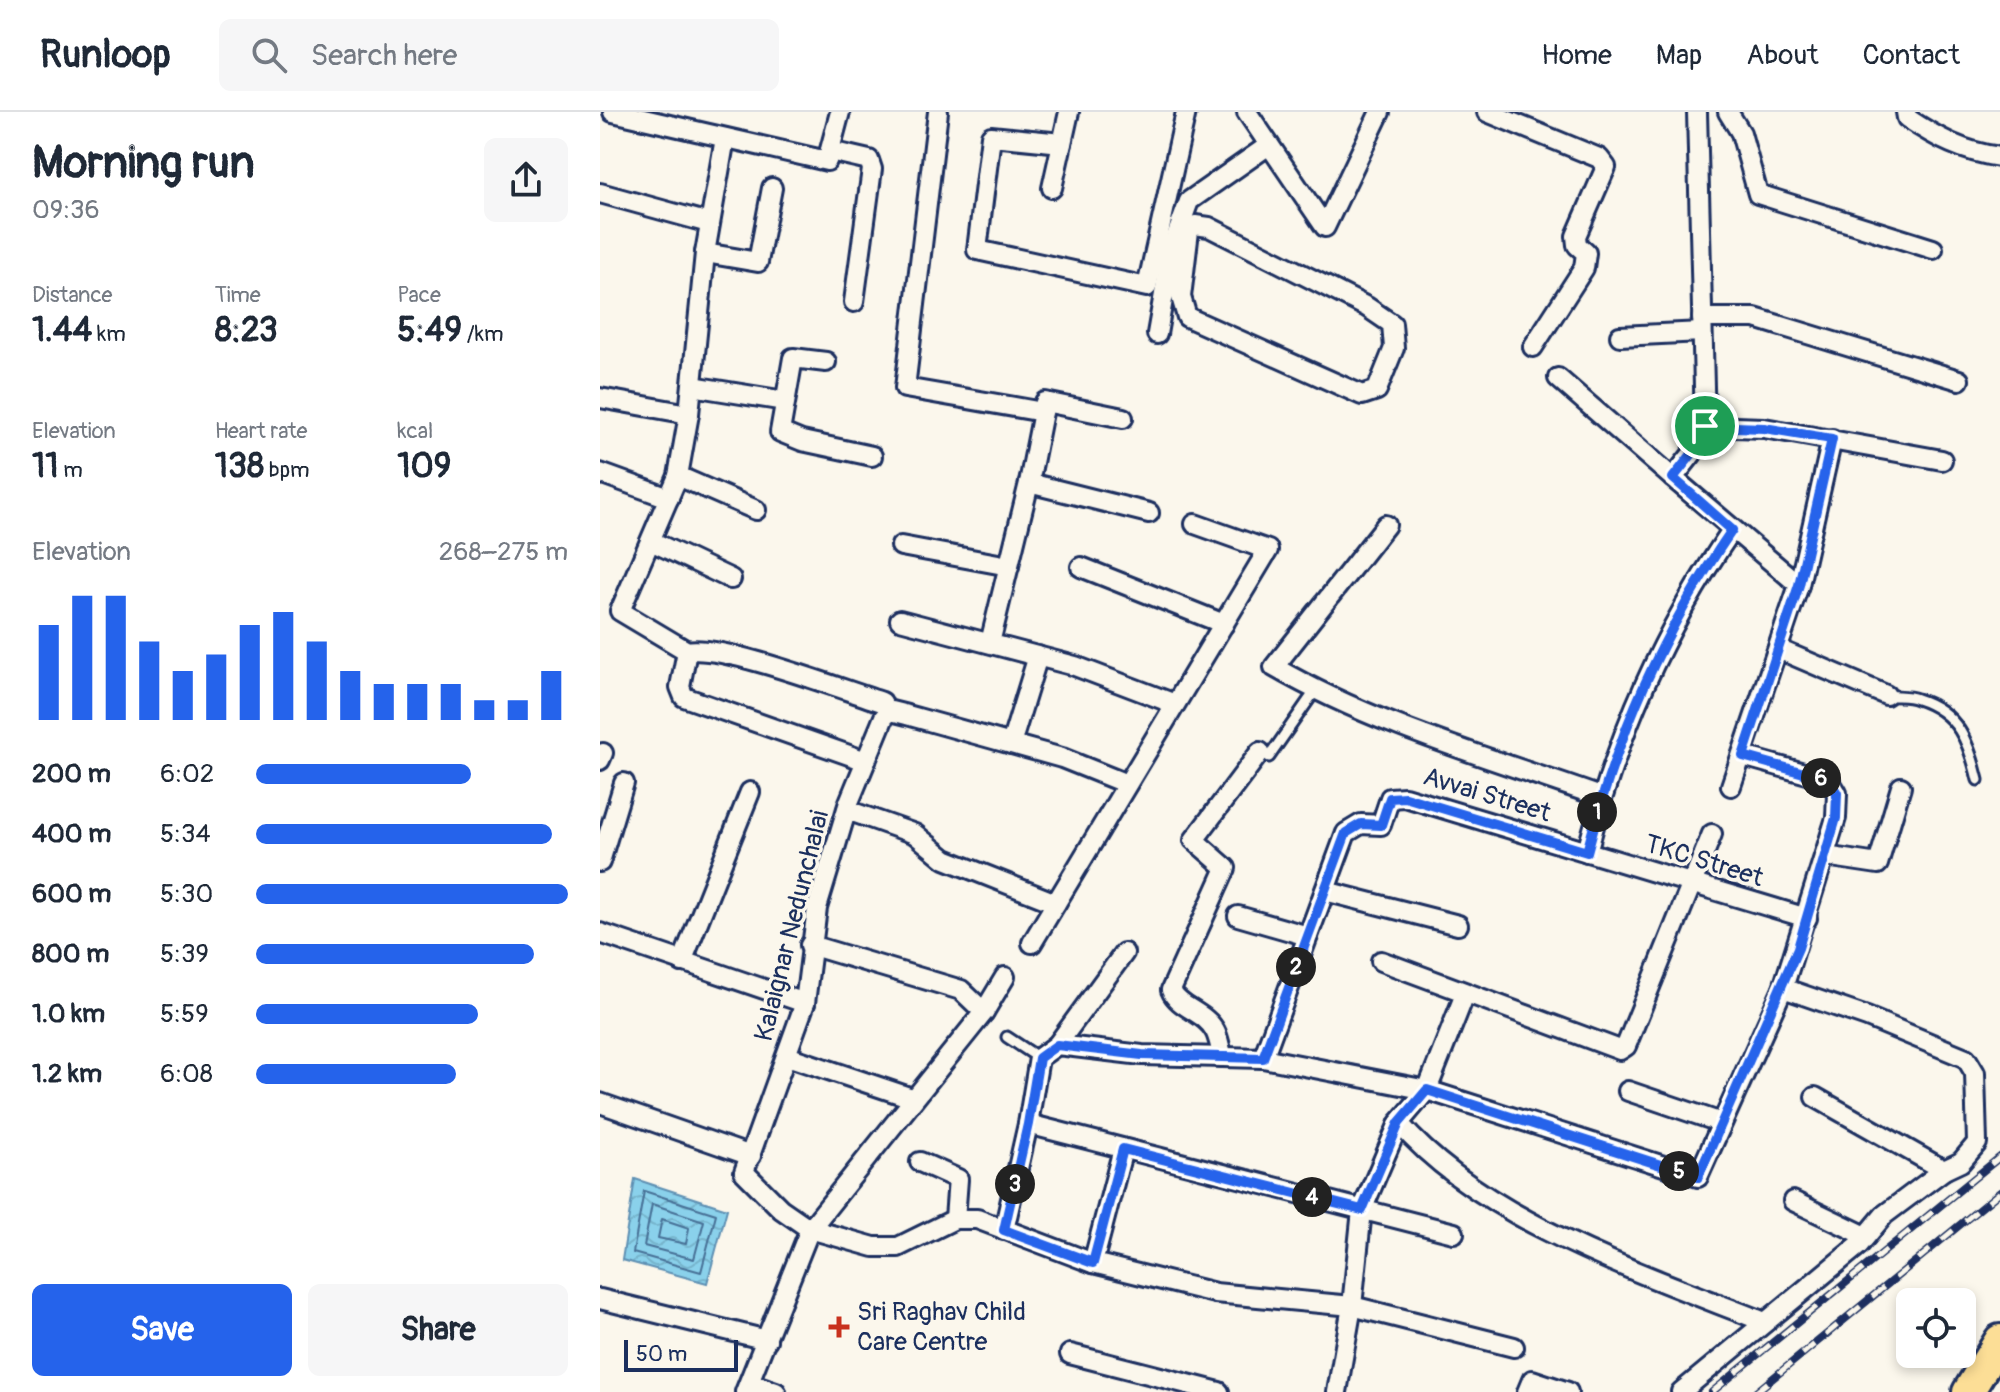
<!DOCTYPE html>
<meta charset="utf-8">
<style>
:root{--surface:#fff;--page:#f6f6f7;--text:#1f2937;--muted:#747a83;--line:#e0e1e3;--accent:#2563eb}
body{margin:0;font-family:Pangolin,sans-serif;background:var(--page);color:var(--text);height:100vh;display:flex;flex-direction:column;font-size:30px;white-space:nowrap}
*{box-sizing:border-box;margin:0}
p{font-size:26px;color:var(--muted)}
.icon{flex:none;width:44px;height:44px;fill:none;stroke:currentColor;stroke-width:2;stroke-linecap:round;stroke-linejoin:round}
.map{position:relative;flex:1;overflow:hidden}
.drawer{display:flex;flex-direction:column;background:var(--surface);width:600px}
.drawer>*{flex:none}
.tools{position:absolute;left:1296px;top:1176px;display:grid;gap:16px}
.tools a{display:grid;place-items:center;width:80px;height:80px;border-radius:12px;background:var(--surface);box-shadow:0 4px 12px #0003;font-size:40px}
.scale{position:absolute;left:24px;bottom:20px;width:114px;box-sizing:border-box;padding-left:8px;border:4px solid #1b2f5e;border-top:0;font-size:22px;line-height:28px;white-space:nowrap;color:#1b2f5e;-webkit-text-stroke:6px #fbf7ec;paint-order:stroke}
.pin{position:absolute;display:grid;place-items:center;width:68px;height:68px;color:#fff;margin:-34px;border:4px solid #fff;border-radius:50%;box-shadow:0 2px 8px #0007}
.km{position:absolute;width:40px;height:40px;margin:-20px;border-radius:50%;background:#222;color:#fff;font-size:22px;line-height:40px;text-align:center}
.round{display:grid;place-items:center;flex:none;width:84px;height:84px;border-radius:12px;background:var(--page)}
.summary{display:flex;align-items:center;justify-content:space-between;height:136px;padding:0 32px}
h1{font-size:44px;font-weight:800;line-height:60px}
.stats{display:grid;grid-template-columns:repeat(3,1fr);gap:12px;height:136px;padding:8px 32px}
.stats div{display:grid;align-content:center}
.stats b{font-size:34px;font-weight:800}
.stats small{font-size:22px;font-weight:400}
.stats p{font-size:22px}
.chart{height:224px;padding:16px 32px}
.chart p{display:flex;justify-content:space-between}
.chart svg{width:100%;height:144px;margin-top:8px;stroke:var(--accent);stroke-width:6}
.cta{display:flex;gap:16px;margin-top:auto;padding:16px 32px}
.cta a{flex:1;height:92px;border-radius:12px;background:var(--accent);color:#fff;font-size:32px;font-weight:800;line-height:92px;text-align:center}
.cta a+a{background:var(--page);color:var(--text)}
ul{padding:0 32px;list-style:none;font-size:26px}
li{display:grid;grid-template-columns:128px 96px 1fr;align-items:center;height:60px}
li i{height:20px;border-radius:10px;background:var(--accent)}
header{display:flex;align-items:center;gap:48px;box-sizing:border-box;height:112px;padding:0 40px;background:var(--surface);border-bottom:2px solid var(--line)}
header strong{font-size:38px}
nav{display:flex;gap:44px;margin-inline-start:auto;font-size:28px}
.search{width:560px;height:72px;background:var(--page);display:flex;align-items:center;gap:20px;box-sizing:border-box;padding:0 28px;border-radius:12px;color:var(--muted);font-size:30px}
main{display:flex;flex:1;min-height:0}
.map>svg:first-child{display:block}
</style>
<header>
<strong>Runloop</strong>
<div class="search"><svg class="icon" aria-label="search" viewBox="0 0 24 24"><circle cx="10" cy="10" r="6"/><path d="M15 15l6 6"/></svg>Search here</div>
<nav><a>Home</a><a>Map</a><a>About</a><a>Contact</a></nav>
</header>
<main>
<section class="drawer">
<div class="summary"><div><h1>Morning run</h1><p>09:36</p></div><a class="round"><svg class="icon" aria-label="share" viewBox="0 0 24 24"><path d="M12 15V3M7 8l5-5 5 5M5 13v7h14v-7"/></svg></a></div>
<div class="stats">
<div><p>Distance</p><b>1.44<small> km</small></b></div>
<div><p>Time</p><b>8:23</b></div>
<div><p>Pace</p><b>5:49<small> /km</small></b></div>
</div>
<div class="stats">
<div><p>Elevation</p><b>11<small> m</small></b></div>
<div><p>Heart rate</p><b>138<small> bpm</small></b></div>
<div><p>kcal</p><b>109</b></div>
</div>
<div class="chart"><p><span>Elevation</span>268–275 m</p>
<svg viewBox="0 0 160 44" preserveAspectRatio="none"><path d="M5 44V15M15 44V6M25 44V6M35 44V20M45 44V29M55 44V24M65 44V15M75 44V11M85 44V20M95 44V29M105 44V33M115 44V33M125 44V33M135 44V38M145 44V38M155 44V29"/></svg>
</div>
<ul>
<li><b>200 m</b>6:02<i style="width:69%"></i></li>
<li><b>400 m</b>5:34<i style="width:95%"></i></li>
<li><b>600 m</b>5:30<i style="width:100%"></i></li>
<li><b>800 m</b>5:39<i style="width:89%"></i></li>
<li><b>1.0 km</b>5:59<i style="width:71%"></i></li>
<li><b>1.2 km</b>6:08<i style="width:64%"></i></li>
</ul>
<div class="cta"><a>Save</a><a>Share</a></div>
</section>
<div class="map">
<svg width="1400" height="1280" viewBox="0 0 1400 1280">
<defs>
<pattern id="water-waves" width="16" height="10" patternUnits="userSpaceOnUse" patternTransform="scale(2)"><rect width="16" height="10" fill="#8ad1eb"/><path d="M0 5q4-4 8 0t8 0" fill="none" stroke="#76b4cc"/></pattern>
</defs>
<rect width="100%" height="100%" fill="#fbf7ec"/>
<filter id="ink" filterUnits="userSpaceOnUse"><feTurbulence type="fractalNoise" baseFrequency=".0125" numOctaves="2"/><feDisplacementMap in="SourceGraphic" scale="16" xChannelSelector="R" yChannelSelector="G"/><feConvolveMatrix kernelMatrix="1 2 1 2 8 2 1 2 1" color-interpolation-filters="sRGB"/></filter>
<g filter="url(#ink)">
<polygon fill="url(#water-waves)" stroke="#5e90b3" stroke-width="2" points="35,1067 127,1097 107,1171 22,1148"/>
<g fill="none" stroke-linecap="round" stroke-linejoin="round">
<g stroke="#477096" stroke-width="2">
<polygon points="44,1079 116,1102 101,1160 33,1141"/>
<polygon points="52,1092 104,1109 94,1147 44,1134"/>
<polygon points="62,1107 89,1116 86,1132 58,1126"/>
</g>
<defs>
<g id="service">
<path d="M1286,583C1296,585 1307,583 1317,587C1358,600 1369,630 1378,668"/>
<polyline points="669,645 715,579"/>
<polyline points="407,925 439,946"/>
</g>
<g id="minor">
<polyline points="13,0 227,49 240,0"/>
<polyline points="338,0 305,276 443,300"/>
<polyline points="647,0 725,115 780,0"/>
<polyline points="887,0 999,46 1006,55 976,124 977,133 986,141 984,156 933,235"/>
<polyline points="1097,0 1105,314 1092,342 1073,366 1199,473 1131,674"/>
<polyline points="1128,0 1141,21 1158,82 1333,137"/>
<path d="M1306,0L1307,6C1337,26 1363,40 1400,45"/>
<polyline points="125,26 105,141 89,302 78,364 20,499 87,539 80,575 84,585 266,649"/>
<polyline points="462,31 391,24 377,138 547,175 586,0"/>
<polyline points="230,39 269,48 272,57 254,190"/>
<polyline points="452,76 469,0"/>
<polyline points="0,81 109,111"/>
<polyline points="581,110 589,119 581,185 587,205 762,283 777,278 794,236 792,212 767,195 609,115 595,113 589,119"/>
<polyline points="105,141 158,150 172,76"/>
<polyline points="1102,206 1155,206 1359,268"/>
<polyline points="557,222 572,136 589,89 669,33"/>
<polyline points="1020,224 1102,220"/>
<polyline points="226,250 193,246 180,320 202,329 272,344"/>
<polyline points="958,266 1073,366"/>
<polyline points="92,274 185,289"/>
<polyline points="0,286 89,302"/>
<polyline points="1105,314 1164,316 1342,348"/>
<polyline points="0,361 69,386"/>
<polyline points="78,364 156,398"/>
<polyline points="429,371 549,401"/>
<path d="M786,413L674,555C776,614 891,646 1001,685"/>
<polyline points="51,429 131,467"/>
<polyline points="301,434 409,454"/>
<polyline points="481,455 624,512"/>
<polyline points="1199,473 1232,327"/>
<polyline points="300,508 475,554 575,592"/>
<polyline points="390,531 429,371 445,290 523,306"/>
<polyline points="1178,537 1286,583"/>
<path d="M87,539C124,532 240,577 282,590"/>
<polyline points="411,632 438,544"/>
<polyline points="0,648 3,641"/>
<polyline points="247,698 315,722 345,747 456,791 668,438 595,412"/>
<path d="M987,740C1018,621 1062,520 1132,418"/>
<polyline points="1225,744 1278,752 1301,675"/>
<polyline points="0,750 24,671"/>
<polyline points="725,779 858,813"/>
<polyline points="638,804 708,824"/>
<polyline points="0,821 205,891"/>
<polyline points="432,831 456,791"/>
<polyline points="210,833 361,878 384,900 210,1117 274,1135 298,1135 355,1107 377,1107 493,1151 615,1181 752,1194 914,1235"/>
<polyline points="781,849 1020,938 1026,934 1112,722"/>
<polyline points="82,850 150,680"/>
<polyline points="384,900 405,865"/>
<polyline points="457,933 524,841"/>
<polyline points="187,944 312,986"/>
<path d="M623,945C620,937 619,926 615,919C606,900 578,896 571,878L626,756L594,728L660,640"/>
<polyline points="663,946 746,721 761,712 781,713 790,686 805,685 1207,806"/>
<polyline points="1028,979 1122,1011"/>
<polyline points="1215,985 1344,1058"/>
<polyline points="0,991 151,1044"/>
<path d="M799,1011C883,1109 1046,1163 1165,1210"/>
<polyline points="428,1012 854,1121"/>
<polyline points="320,1050 358,1067 355,1107"/>
<polyline points="1193,1089 1266,1124"/>
<polyline points="404,1118 428,1012 439,946 457,933 542,943 663,946 827,978 1098,1065 1183,876 1236,706 1237,681 1229,668 1143,644"/>
<polyline points="493,1151 523,1037"/>
<polyline points="0,1187 167,1228"/>
<polyline points="470,1242 619,1280"/>
<polyline points="150,1271 176,1280"/>
<polyline points="145,1280 210,1117 181,1097 144,1060 205,891 217,796 249,690 284,605 291,599 307,603 462,646 527,672"/>
<polyline points="737,1280 752,1194 762,1098 799,1011 827,978 865,882"/>
<polyline points="927,1280 932,1268 968,1280"/>
<polyline points="1081,1280 1259,1133 1284,1103 1344,1058 1361,1050 1377,1031 1375,961 1366,946 1267,905 1183,876"/>
</g>
<polyline id="trunk" points="1368,1280 1400,1228"/>
</defs>
<use href="#service" stroke="#1b2f5e" stroke-width="15"/>
<use href="#minor" stroke="#1b2f5e" stroke-width="24"/>
<use href="#trunk" stroke="#1b2f5e" stroke-width="36"/>
<use href="#service" stroke="#fbf7ec" stroke-width="9"/>
<use href="#minor" stroke="#fbf7ec" stroke-width="18"/>
<use href="#trunk" stroke="#fcde96" stroke-width="30"/>
<defs>
<g id="rail">
<polyline points="1112,1280 1400,1045"/>
<polyline points="1156,1280 1400,1080"/>
</g>
</defs>
<use href="#rail" stroke="#1b2f5e" stroke-width="8"/>
<use href="#rail" stroke="#fbf7ec" stroke-width="5" stroke-dasharray="15" stroke-linecap="butt"/>
</g>
</g>
<g fill="none" stroke-linecap="round" stroke-linejoin="round" filter="url(#ink)">
<defs>
<path id="route" d="M1105,314L1164,316L1232,327L1199,473L1143,644L1229,668L1237,681L1236,706L1198,836L1098,1065L827,978L799,1011L762,1098L523,1037L493,1151L404,1118L428,1012L439,946L457,933L542,943L663,946L746,721L761,712L781,713L790,686L805,685L987,740C1018,620 1062,520 1132,418L1073,366L1092,342Z"/>
</defs>
<use href="#route" stroke="#fff" stroke-width="16"/>
<use href="#route" stroke="#2563eb" stroke-width="10"/>
</g>
<path fill="#c8321e" stroke="#fbf7ec" stroke-width="3" d="M235 1203h8v8h8v8h-8v8h-8v-8h-8v-8h8z"/>
<g text-anchor="middle" dominant-baseline="central" stroke-width="7" stroke-linejoin="round" paint-order="stroke">
<g font-size="26" fill="#1b2f5e" stroke="#fbf7ec">
<text transform="translate(887 683) rotate(17)">Avvai Street</text>
<text transform="translate(1104 749) rotate(17)">TKC Street</text>
<text transform="translate(192 814) rotate(-76)">Kalaignar Nedunchalai</text>
</g>
<g font-size="26" fill="#1b2f5e" stroke="#fbf7ec" text-anchor="start">
<text x="257" y="1200">Sri Raghav Child<tspan x="257" dy="30">Care Centre</tspan></text>
</g>
</g>
</svg>
<div class="tools">
<a><svg class="icon" aria-label="locate" viewBox="0 0 24 24"><circle cx="12" cy="12" r="6"/><path d="M12 2v4M12 18v4M2 12h4M18 12h4"/></svg></a>
</div>
<div class="scale">50 m</div>
<div class="pin" style="left:1105px;top:314px;background:#1e9e55"><svg class="icon" aria-label="arrive" viewBox="0 0 24 24"><path d="M6 21V4h12l-3 4 3 4H6"/></svg></div>
<b class="km" style="left:997px;top:700px">1</b>
<b class="km" style="left:696px;top:855px">2</b>
<b class="km" style="left:415px;top:1072px">3</b>
<b class="km" style="left:712px;top:1085px">4</b>
<b class="km" style="left:1079px;top:1059px">5</b>
<b class="km" style="left:1221px;top:666px">6</b>
</div>
</main>
